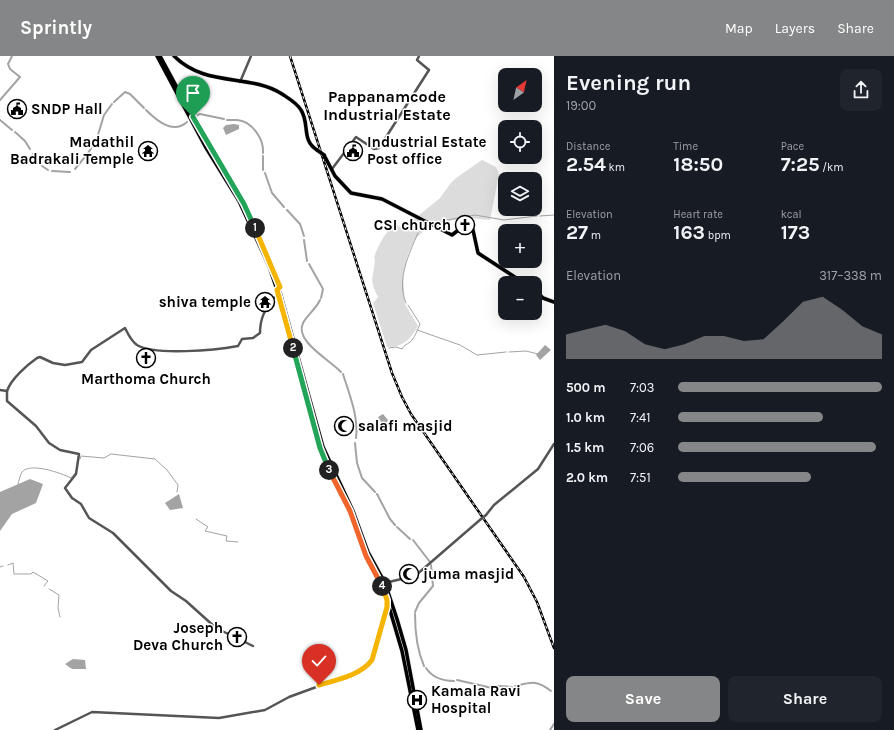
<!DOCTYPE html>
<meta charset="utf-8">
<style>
:root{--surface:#171b24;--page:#20242c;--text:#f1f3f6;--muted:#9ea1a6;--accent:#858687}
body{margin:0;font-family:Karla,sans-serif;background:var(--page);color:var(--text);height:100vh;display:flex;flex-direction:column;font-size:15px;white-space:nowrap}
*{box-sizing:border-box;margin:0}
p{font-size:13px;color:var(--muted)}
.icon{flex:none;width:22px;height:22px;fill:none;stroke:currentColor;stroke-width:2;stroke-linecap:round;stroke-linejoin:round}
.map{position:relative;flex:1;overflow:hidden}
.drawer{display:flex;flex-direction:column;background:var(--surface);width:340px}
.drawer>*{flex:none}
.needle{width:26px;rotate:33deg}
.buttons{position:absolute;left:498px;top:12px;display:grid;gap:8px}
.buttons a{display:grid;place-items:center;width:44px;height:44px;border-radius:8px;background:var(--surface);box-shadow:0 4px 16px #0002;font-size:20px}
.pin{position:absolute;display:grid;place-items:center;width:34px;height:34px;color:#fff;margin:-41px -17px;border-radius:50% 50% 50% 0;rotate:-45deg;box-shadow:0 0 4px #0007}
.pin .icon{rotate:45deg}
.km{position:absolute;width:20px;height:20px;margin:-10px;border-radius:50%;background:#222;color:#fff;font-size:11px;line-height:20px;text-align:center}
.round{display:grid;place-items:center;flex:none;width:42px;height:42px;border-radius:8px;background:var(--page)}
.summary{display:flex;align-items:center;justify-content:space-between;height:68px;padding:0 12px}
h1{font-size:22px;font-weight:700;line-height:30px}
.stats{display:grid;grid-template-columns:repeat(3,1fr);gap:6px;height:68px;padding:4px 12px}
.stats div{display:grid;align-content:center}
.stats b{font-size:20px;font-weight:700}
.stats small{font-size:11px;font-weight:400}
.stats p{font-size:11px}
.chart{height:112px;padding:8px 12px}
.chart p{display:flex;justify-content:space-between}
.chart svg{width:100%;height:72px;margin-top:4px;fill:var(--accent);opacity:.7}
.button{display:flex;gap:8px;margin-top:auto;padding:8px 12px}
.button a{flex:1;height:46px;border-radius:8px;background:var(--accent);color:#fff;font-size:16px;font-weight:700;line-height:46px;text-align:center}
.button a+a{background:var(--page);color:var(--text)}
ul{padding:0 12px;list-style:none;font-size:13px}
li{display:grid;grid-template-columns:64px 48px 1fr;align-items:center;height:30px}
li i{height:10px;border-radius:5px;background:var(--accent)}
header{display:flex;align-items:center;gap:24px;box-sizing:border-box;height:56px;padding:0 20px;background:var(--accent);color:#fff}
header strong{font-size:19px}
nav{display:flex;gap:22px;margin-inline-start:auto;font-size:14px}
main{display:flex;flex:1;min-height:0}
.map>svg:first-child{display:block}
</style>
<header>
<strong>Sprintly</strong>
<nav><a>Map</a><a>Layers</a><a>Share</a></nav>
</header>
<main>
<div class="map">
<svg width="554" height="674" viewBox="0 0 554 674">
<rect width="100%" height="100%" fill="#fff"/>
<g fill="#dcdcdc">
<path d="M482,104L496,111L499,118L490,164C468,161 456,162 435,169L418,160L440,142L450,128L456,122Z"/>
<path d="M415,162L427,169L426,173L415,183L408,198L403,219L405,248L418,270C410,284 403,291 387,291L373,247L378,241C368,222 374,222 375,203L374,202C377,191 386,174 396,168L406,175Z"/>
</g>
<g fill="#a3a3a3">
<polygon points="234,68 239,69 239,73 226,79 223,72 226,69"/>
<polygon points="545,289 551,294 540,304 536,299"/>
<polygon points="383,358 388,364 384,370 378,361"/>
<polygon points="30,423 43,428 36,447 12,458 0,475 0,436"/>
<polygon points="179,438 183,452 170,454 165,447"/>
<polygon points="73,603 85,604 86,613 72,613 65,608"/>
</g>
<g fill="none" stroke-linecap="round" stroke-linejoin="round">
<g stroke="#a3a3a3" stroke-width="1">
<polyline points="540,160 554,159"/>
<polyline points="434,169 442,165 475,159 504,164 537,160"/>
<polyline points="422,174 431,170"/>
<path d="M406,247C396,224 409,198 418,177"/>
<polyline points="417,274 460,289 477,299 506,296"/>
<path d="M389,292L396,291L402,293C404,289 406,289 410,286C414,283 418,273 420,268L408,249"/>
<polyline points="509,296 526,295 538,298"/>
<polyline points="80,403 81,400 104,402 111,398 155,403 167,414 178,429 177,436"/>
<path d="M18,428C19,425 20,419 22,416C30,406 61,417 71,422L75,417"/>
<polyline points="196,463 208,471 205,475 227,480 226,485 238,486"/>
<polyline points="8,509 13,507 14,518 31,518 33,516 48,525 44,530"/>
<polyline points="0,511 3,510"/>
<polyline points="49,533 59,539 58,552 60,561"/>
</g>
<g stroke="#a3a3a3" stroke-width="2">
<polyline points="0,44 20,21 10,13 8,8 12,0"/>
<polyline points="114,46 125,36 130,38 144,52"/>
<path d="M146,54C156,64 173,79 187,66"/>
<polyline points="194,61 200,58 224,63"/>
<polyline points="0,64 12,74"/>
<path d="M227,64C230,64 233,64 237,64C252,65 264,83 263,97"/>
<polyline points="15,76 25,85 30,93"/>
<polyline points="33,98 42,110 48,114"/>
<polyline points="87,99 97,82 104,59 112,48"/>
<polyline points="75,113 84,102"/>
<polyline points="263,114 263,100"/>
<polyline points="52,115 70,116"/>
<polyline points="265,117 272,137 284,151"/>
<polyline points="287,154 300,168 304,180"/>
<polyline points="304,184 307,205"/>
<polyline points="309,208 323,233 321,242"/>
<path d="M320,244C316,253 307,259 303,267C294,285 330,304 341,316"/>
<path d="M343,318C349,337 359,362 356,382"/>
<polyline points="355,387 357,407 362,422 375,436"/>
<polyline points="377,438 390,463 395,469"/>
<polyline points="397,471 410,483"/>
<polyline points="413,484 430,506"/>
<polyline points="415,556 419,547 433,530 431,509"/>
<path d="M415,558C415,575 417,594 424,610"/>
<path d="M426,612C432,621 443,625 454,625"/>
<polyline points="457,624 492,632 498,630"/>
<polyline points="500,630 512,631"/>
<path d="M515,630C532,626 537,624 551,635"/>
<polyline points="550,674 554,668"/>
</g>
<defs>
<g id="major">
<polyline points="157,0 205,90 239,145 269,210 279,240 320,392 350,455 366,500 383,532 387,544 402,595 418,674"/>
<polyline points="160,0 208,89 244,148 276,222 323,391 353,455 368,496 385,527 397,563 406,594 421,674"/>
<path d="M174,0C206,32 249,17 282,38C288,42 297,47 301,54C310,68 301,84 317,94"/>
<polyline points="324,99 335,120 351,137 382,143 452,179 461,172 471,172 473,174 478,197 524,227"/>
<polyline points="535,234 543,242 554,246"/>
</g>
</defs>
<use href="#major" stroke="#dbdbdb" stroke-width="4.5"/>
<g stroke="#555" stroke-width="2.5">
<polyline points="240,26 251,0"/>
<polyline points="332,113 356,81 374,93 379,92 429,14 417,4 419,0"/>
<path d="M0,334L7,335C11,323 27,309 37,302L40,301L53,307L65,309L82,306L91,294L125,272C128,278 131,285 137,289C155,300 216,294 238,290L242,283L253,282L260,277C260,262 265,254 273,242L280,240"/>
<polyline points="7,335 7,345 36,370 49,387 60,394 79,398 76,418 65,432 72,442 81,448 89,462 113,477 171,535 186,545 216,572 253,590"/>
<polyline points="486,459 494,449 538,413 554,388"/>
<polyline points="384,527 415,520 481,463"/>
<polyline points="55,674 92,656 219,662 265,654 289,641 360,615 368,610 372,604 384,561 390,554"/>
</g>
<use href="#major" stroke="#000" stroke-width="3.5"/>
<defs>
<polyline id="rail" points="290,0 392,317 402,341 411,358 524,521 537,546 554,592"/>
</defs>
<use href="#rail" stroke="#000" stroke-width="2.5"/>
<use href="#rail" stroke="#fff" stroke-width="1" stroke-dasharray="3" stroke-linecap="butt"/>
<defs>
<polyline id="major-bridge" points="317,94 324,99"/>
</defs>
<use href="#major-bridge" stroke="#dbdbdb" stroke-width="4.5" stroke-linecap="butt"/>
<polyline stroke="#555" stroke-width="2.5" points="481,463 486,459"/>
<use href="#major-bridge" stroke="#000" stroke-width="3.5"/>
</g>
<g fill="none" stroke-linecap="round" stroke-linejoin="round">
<defs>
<polyline id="split-1" points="193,61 244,148 255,172"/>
<polyline id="split-2" points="255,172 280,231 277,234 293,292"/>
<polyline id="split-3" points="293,292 320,392 329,414"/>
<polyline id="split-4" points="329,414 350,455 366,500 382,530"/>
<path id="split-5" d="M319,629C337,624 361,619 372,604L387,551V544L382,530"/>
</defs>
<use href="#split-1" stroke="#fff" stroke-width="8"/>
<use href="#split-2" stroke="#fff" stroke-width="8"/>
<use href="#split-3" stroke="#fff" stroke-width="8"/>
<use href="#split-4" stroke="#fff" stroke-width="8"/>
<use href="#split-5" stroke="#fff" stroke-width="8"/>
<use href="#split-1" stroke="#22a559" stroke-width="5"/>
<use href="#split-2" stroke="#f5b400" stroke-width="5"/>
<use href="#split-3" stroke="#22a559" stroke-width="5"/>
<use href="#split-4" stroke="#f0652b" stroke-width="5"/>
<use href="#split-5" stroke="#f5b400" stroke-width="5"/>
</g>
<defs>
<symbol id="civic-ring" viewBox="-11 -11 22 22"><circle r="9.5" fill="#fff" stroke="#000" stroke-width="1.5"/><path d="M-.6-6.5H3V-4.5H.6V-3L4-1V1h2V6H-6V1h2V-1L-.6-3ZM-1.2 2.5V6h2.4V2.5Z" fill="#000"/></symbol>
<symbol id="temple-ring" viewBox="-11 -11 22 22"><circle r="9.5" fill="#fff" stroke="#000" stroke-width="1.5"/><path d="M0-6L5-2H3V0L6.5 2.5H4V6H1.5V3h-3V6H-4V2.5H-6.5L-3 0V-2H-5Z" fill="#000"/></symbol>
<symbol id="church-ring" viewBox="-11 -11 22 22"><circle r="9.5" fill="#fff" stroke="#000" stroke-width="1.5"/><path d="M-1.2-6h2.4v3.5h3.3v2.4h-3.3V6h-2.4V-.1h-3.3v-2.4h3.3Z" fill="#000"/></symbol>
<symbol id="mosque-ring" viewBox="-11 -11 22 22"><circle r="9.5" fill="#fff" stroke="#000" stroke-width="1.5"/><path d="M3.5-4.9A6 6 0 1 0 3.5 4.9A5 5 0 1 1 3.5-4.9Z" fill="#000"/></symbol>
<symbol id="hospital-ring" viewBox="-11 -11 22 22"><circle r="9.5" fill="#fff" stroke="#000" stroke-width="1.5"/><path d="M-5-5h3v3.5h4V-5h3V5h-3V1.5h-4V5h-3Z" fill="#000"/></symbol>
</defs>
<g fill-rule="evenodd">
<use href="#civic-ring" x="6" y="42" width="22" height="22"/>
<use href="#temple-ring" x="137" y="84" width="22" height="22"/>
<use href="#civic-ring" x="342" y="84" width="22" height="22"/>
<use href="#church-ring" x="454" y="158" width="22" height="22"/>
<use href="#temple-ring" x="254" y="235" width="22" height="22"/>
<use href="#church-ring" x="135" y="291" width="22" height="22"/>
<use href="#mosque-ring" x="333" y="359" width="22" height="22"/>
<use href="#mosque-ring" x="398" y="507" width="22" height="22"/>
<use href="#church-ring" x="226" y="570" width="22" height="22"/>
<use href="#hospital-ring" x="406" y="633" width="22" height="22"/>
</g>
<g text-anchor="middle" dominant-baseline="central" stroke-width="3" stroke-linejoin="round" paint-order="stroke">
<g font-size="15" font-weight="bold" fill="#000" stroke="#fff" text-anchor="start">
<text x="31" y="53">SNDP Hall</text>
<text x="134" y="86" text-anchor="end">Madathil<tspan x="134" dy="17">Badrakali Temple</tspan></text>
<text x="367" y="86">Industrial Estate<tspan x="367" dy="17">Post office</tspan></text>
<text x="451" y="169" text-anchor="end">CSI church</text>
<text x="251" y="246" text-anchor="end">shiva temple</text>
<text x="146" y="323" text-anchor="middle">Marthoma Church</text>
<text x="358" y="370">salafi masjid</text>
<text x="423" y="518">juma masjid</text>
<text x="223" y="572" text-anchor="end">Joseph<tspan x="223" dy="17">Deva Church</tspan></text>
<text x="431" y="635">Kamala Ravi<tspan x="431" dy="17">Hospital</tspan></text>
</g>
<g font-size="16" font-weight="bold" fill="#000" stroke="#fff">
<text x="387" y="40">Pappanamcode<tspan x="387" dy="18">Industrial Estate</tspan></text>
</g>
</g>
</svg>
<div class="buttons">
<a><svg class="needle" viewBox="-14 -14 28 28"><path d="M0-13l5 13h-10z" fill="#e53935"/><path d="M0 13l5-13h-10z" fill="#9ea1a6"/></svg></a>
<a><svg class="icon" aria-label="locate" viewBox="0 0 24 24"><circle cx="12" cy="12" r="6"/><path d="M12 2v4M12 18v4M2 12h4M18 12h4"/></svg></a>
<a><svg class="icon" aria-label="layers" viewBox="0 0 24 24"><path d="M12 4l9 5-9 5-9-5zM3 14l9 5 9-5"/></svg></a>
<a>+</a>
<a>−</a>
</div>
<div class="pin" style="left:193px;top:61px;background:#1e9e55"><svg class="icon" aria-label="arrive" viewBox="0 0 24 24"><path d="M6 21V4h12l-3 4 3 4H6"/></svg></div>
<div class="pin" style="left:319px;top:629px;background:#d93025"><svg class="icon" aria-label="check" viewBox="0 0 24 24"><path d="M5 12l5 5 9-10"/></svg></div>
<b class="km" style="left:255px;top:172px">1</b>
<b class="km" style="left:293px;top:292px">2</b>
<b class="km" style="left:329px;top:414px">3</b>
<b class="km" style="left:382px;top:530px">4</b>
</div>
<section class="drawer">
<div class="summary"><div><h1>Evening run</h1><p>19:00</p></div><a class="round"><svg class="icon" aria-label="share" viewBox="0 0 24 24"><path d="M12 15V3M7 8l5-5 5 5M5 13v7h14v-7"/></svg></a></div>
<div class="stats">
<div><p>Distance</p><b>2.54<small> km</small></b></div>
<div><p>Time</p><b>18:50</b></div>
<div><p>Pace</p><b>7:25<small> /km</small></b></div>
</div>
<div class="stats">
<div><p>Elevation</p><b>27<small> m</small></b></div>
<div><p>Heart rate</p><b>163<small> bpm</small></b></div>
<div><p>kcal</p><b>173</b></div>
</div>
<div class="chart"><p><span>Elevation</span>317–338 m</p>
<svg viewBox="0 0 160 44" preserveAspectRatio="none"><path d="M0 44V29L10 26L20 23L30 27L40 35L50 38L60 35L70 30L80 30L90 33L100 32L110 21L120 9L130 6L140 14L150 24L160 29V44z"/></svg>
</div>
<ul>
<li><b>500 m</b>7:03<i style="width:100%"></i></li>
<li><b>1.0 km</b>7:41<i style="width:71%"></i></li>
<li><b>1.5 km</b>7:06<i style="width:97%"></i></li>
<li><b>2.0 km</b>7:51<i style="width:65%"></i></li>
</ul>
<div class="button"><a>Save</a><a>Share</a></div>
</section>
</main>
